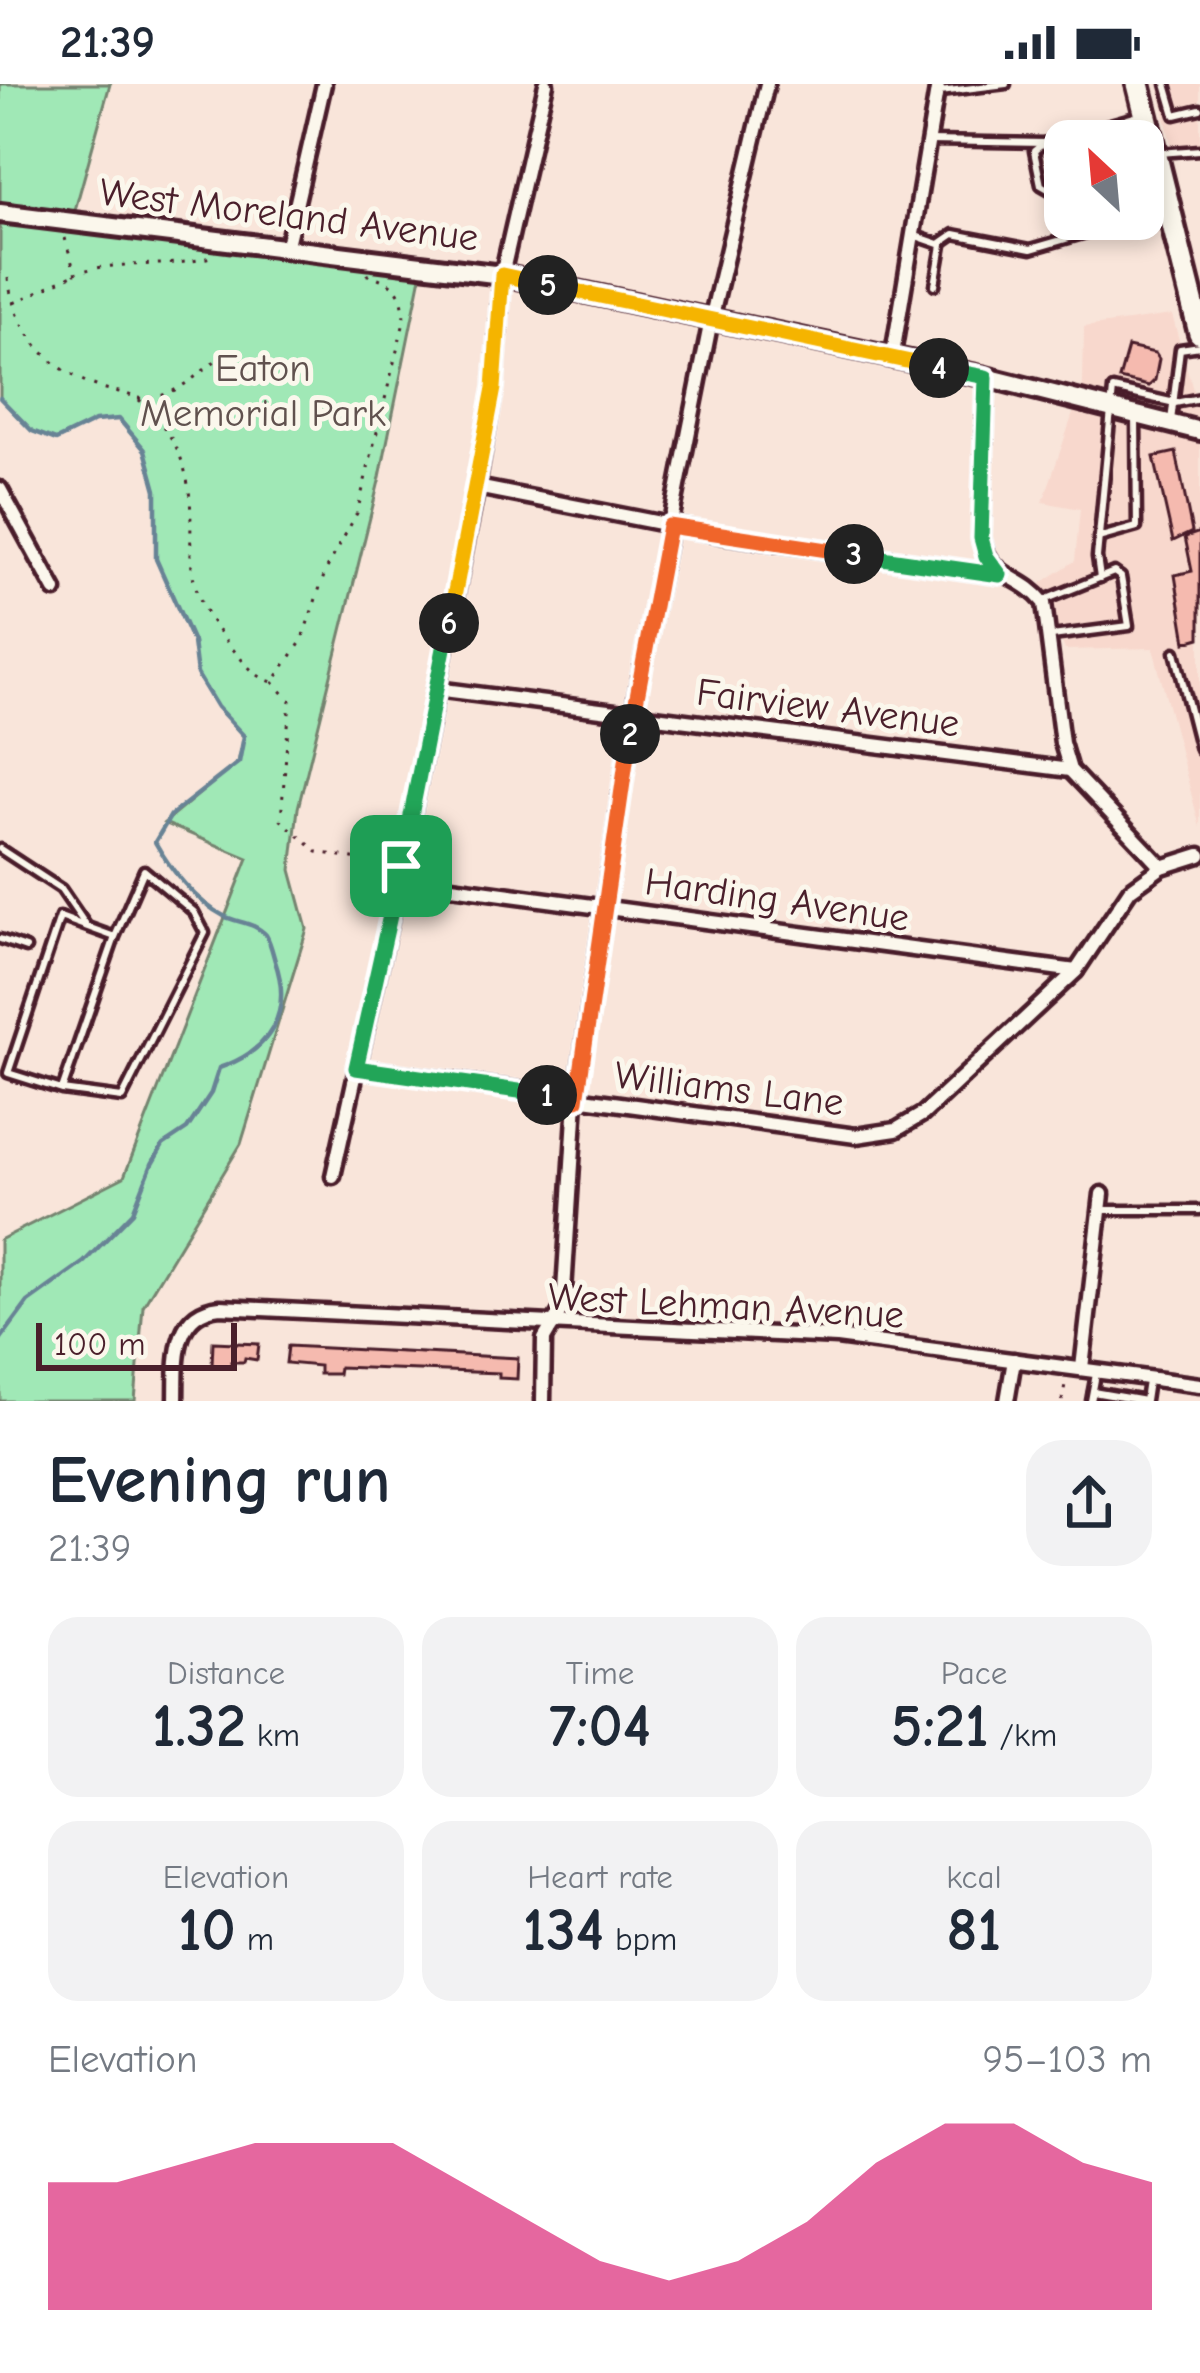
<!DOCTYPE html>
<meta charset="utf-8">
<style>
:root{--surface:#fff;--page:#f2f2f3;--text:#1f2937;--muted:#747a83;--accent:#db2777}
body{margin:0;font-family:"Comic Neue",sans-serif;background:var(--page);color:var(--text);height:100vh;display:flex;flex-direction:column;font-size:45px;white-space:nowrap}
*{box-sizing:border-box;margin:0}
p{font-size:39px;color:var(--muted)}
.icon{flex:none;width:66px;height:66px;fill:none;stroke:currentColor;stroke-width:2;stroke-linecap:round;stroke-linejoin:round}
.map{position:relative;height:1317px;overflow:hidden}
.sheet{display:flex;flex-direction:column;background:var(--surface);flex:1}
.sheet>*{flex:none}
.needle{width:78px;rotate:334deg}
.buttons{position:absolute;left:1044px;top:36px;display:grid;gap:24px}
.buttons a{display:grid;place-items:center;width:120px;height:120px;border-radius:24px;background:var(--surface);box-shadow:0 6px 18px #0003;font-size:60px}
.scale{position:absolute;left:36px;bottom:30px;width:201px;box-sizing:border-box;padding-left:12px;border:6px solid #4a1f2b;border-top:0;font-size:33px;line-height:42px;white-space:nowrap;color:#4a1f2b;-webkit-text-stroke:9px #fbf7ec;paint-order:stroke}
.pin{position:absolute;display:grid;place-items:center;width:102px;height:102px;color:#fff;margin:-51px;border-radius:24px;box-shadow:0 6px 18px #0006}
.km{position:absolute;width:60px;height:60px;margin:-30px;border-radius:50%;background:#222;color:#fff;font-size:33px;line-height:60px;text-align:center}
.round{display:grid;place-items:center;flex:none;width:126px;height:126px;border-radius:36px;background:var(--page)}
.headline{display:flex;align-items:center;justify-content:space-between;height:204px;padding:0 48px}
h1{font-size:66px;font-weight:800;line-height:90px}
.stats{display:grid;grid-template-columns:repeat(3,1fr);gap:18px;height:204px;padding:12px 48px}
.stats div{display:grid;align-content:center;border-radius:30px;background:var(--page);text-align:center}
.stats b{font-size:60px;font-weight:800}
.stats small{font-size:33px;font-weight:400}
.stats p{font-size:33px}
.chart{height:336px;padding:24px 48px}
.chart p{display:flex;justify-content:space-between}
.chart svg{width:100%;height:216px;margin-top:12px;fill:var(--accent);opacity:.7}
.status{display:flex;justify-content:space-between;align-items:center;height:84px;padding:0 60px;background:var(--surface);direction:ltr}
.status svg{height:33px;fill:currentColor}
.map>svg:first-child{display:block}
</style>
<div class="status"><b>21:39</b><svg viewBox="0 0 49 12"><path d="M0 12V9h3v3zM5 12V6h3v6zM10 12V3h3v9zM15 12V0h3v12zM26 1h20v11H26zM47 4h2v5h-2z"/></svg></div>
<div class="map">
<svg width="1200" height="1317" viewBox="0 0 1200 1317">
<rect width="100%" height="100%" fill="#f9e5da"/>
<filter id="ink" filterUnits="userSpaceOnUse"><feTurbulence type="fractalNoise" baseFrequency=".00833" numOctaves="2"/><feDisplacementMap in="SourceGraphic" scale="24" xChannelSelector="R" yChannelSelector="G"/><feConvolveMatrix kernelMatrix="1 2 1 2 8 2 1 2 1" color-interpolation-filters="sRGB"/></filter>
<g filter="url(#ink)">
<g fill="#f8d8cd">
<polygon points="1158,0 1200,0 1200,62 1172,64"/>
<polygon points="1172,231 1200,331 1200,743 1153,564 1065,566 1041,499 1075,477 1080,425 1043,418 1083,300 1084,243"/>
</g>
<polygon fill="#a0e8b6" stroke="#758470" stroke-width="3" points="0,0 110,0 70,144 421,192 380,393 298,724 291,786 307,845 241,1060 143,1222 135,1317 0,1317 0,1156 124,1093 248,774 164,739 238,678 244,653 217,623 197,590 193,558 156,475 156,406 145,366 119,335 95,337 56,356 32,347 0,314"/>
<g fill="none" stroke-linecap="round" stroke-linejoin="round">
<path stroke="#688395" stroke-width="4.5" d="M0,314L32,347L56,356L95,337L119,335L145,366L156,406V475L193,558L197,590L217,623L244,652L239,678L171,731L155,758C170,785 196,818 224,832C237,839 255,838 266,851C270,857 273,870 275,877C293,929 270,967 219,984L211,1009L187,1045L163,1061L152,1080L133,1128L84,1178L28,1218L0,1256"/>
</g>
<g fill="#f5baaf" stroke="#4a1f2b" stroke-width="3">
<polygon points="1128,263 1155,269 1159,275 1155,296 1149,302 1119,295"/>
<polygon points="1176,368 1192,448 1173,457 1154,373"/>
<polygon points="1200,448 1200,554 1186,558 1175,491 1192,487 1185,453"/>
<polygon points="213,1258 259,1260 257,1276 245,1274 244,1278 231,1278 232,1283 212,1281"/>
<polygon points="288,1262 518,1274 517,1295 499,1294 499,1289 339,1283 338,1290 319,1290 319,1282 286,1279"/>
</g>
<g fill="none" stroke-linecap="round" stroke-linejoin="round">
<defs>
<g id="lane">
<polyline points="1166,0 1175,31 1200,25"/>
<polyline points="940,8 1006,0"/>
<polyline points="1103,44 1116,57"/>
<polyline points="929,57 1044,59"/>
<polyline points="1159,69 1200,66"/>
<polyline points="1065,106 1055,109 1041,101 1034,67 1044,59 1142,31"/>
<polyline points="913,151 942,161 935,201"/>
<polyline points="941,159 954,150 1031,165 1110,142"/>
<polyline points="1171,337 1180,265 1200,262"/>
<polyline points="1098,454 1137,443 1136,333"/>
<polyline points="1100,494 1097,473 1113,305 1175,319 1200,314"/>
<polyline points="1042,517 1114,488 1121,493 1129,542 1052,552"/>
<polyline points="1175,568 1200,666"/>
<polyline points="0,765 61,805 85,840"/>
<polyline points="0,855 26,864"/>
<polyline points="62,1006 115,853 144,786 194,828 205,849 122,1014 62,1006 8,989 60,833 115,853"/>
<polyline points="1103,1126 1200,1126"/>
<polyline points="1093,1308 1145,1317 1148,1297"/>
<polyline points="1091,1317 1096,1290"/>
</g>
<g id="street">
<polyline points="287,161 324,0"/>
<polyline points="892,276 938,0"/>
<path d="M986,293L981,454C993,498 1019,488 1044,519L1062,659L1070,686L1162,783"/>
<polyline points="477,403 721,451 1000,491"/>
<polyline points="0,405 55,506"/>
<polyline points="436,605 1070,686"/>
<polyline points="399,796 1076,887"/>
<polyline points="356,984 856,1052 896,1046 923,1030 1076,887 1130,806 1162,783 1200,771"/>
<polyline points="333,1092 399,796 477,403 494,304 502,191 546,0"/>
<polyline points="1082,1284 1102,1110"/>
<path d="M176,1317C177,1280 171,1228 220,1223L837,1253L1200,1301"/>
<polyline points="543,1317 544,1255 563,1223 576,1016 633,629 711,236 767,0"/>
<polyline points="1007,1317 1014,1276"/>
</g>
<polyline id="secondary" points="0,129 502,191 986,293 1200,347"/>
<polyline id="highway" points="1138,0 1200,249"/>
</defs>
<use href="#lane" stroke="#4a1f2b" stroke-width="15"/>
<use href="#street" stroke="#4a1f2b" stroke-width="21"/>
<use href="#secondary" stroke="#4a1f2b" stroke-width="26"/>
<use href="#highway" stroke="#4a1f2b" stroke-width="30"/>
<g stroke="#4a1f2b" stroke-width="3" stroke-dasharray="3 9" stroke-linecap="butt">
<path d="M65,154L75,189C125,174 168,187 217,171"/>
<path d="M8,194C15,246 47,284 96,302C109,307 128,308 139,316C153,327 171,351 178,367C211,446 161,484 232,564C244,578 255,594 273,598L301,558L326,486L357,429L403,242C407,210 395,196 363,190"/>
<polyline points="14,219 74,190"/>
<path d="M138,314C173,318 202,286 229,266"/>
<polyline points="273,598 290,616 281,736 317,768 388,780"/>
<polyline points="1062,1317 1066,1295"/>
</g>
<use href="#lane" stroke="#fbf7ec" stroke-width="6"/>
<use href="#street" stroke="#fbf7ec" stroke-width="12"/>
<use href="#secondary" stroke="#fbf7ec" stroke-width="16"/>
<use href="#highway" stroke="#fbf7ec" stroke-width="21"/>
</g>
</g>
<g fill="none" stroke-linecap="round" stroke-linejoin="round" filter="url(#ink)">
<defs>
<polyline id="split-1" points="401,782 356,984 547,1011"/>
<polyline id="split-2" points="547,1011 577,1016 630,650"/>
<polyline id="split-3" points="630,650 669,442 854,470"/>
<polyline id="split-4" points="854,470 1000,491 986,472 981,454 986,293 939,284"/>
<polyline id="split-5" points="548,201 939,284"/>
<polyline id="split-6" points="449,539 494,304 502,191 548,201"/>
<polyline id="split-7" points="401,782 449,539"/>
</defs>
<use href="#split-1" stroke="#fff" stroke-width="24"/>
<use href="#split-2" stroke="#fff" stroke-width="24"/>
<use href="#split-3" stroke="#fff" stroke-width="24"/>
<use href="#split-4" stroke="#fff" stroke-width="24"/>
<use href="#split-5" stroke="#fff" stroke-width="24"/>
<use href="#split-6" stroke="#fff" stroke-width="24"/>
<use href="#split-7" stroke="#fff" stroke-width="24"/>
<use href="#split-1" stroke="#22a559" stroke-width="15"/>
<use href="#split-2" stroke="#f0652b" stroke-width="15"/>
<use href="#split-3" stroke="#f0652b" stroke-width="15"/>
<use href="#split-4" stroke="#22a559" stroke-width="15"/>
<use href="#split-5" stroke="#f5b400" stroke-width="15"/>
<use href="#split-6" stroke="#f5b400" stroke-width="15"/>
<use href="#split-7" stroke="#22a559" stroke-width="15"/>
</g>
<g text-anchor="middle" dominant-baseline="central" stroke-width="10" stroke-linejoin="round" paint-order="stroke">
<g font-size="39" fill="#4a1f2b" stroke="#fbf7ec">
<text transform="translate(289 131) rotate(7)">West Moreland Avenue</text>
<text transform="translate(828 624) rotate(7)">Fairview Avenue</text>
<text transform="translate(777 816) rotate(8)">Harding Avenue</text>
<text transform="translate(729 1005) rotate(7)">Williams Lane</text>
<text transform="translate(726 1222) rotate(3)">West Lehman Avenue</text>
</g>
<g font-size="39" fill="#60514e" stroke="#fbf7ec">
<text x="263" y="284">Eaton<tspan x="263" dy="45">Memorial Park</tspan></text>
</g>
</g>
</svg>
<div class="buttons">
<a><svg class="needle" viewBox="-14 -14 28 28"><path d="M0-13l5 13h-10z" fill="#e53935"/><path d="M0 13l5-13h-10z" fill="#747a83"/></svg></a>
</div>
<div class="scale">100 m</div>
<div class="pin" style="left:401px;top:782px;background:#1e9e55"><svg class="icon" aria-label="arrive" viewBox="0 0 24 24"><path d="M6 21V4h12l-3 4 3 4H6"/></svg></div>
<b class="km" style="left:547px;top:1011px">1</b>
<b class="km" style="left:630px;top:650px">2</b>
<b class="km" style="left:854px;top:470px">3</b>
<b class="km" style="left:939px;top:284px">4</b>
<b class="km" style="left:548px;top:201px">5</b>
<b class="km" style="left:449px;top:539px">6</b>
</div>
<section class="sheet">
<div class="headline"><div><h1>Evening run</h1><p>21:39</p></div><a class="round"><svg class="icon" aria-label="share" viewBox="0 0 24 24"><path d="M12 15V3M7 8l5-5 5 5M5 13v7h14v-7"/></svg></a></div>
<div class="stats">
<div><p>Distance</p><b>1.32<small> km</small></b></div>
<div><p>Time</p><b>7:04</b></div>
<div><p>Pace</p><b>5:21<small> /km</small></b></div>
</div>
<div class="stats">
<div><p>Elevation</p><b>10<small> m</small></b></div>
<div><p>Heart rate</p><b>134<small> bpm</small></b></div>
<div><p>kcal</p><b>81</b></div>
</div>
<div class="chart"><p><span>Elevation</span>95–103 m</p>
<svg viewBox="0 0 160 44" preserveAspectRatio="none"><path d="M0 44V18L10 18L20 14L30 10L40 10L50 10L60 18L70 26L80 34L90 38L100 34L110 26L120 14L130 6L140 6L150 14L160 18V44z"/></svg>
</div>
</section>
